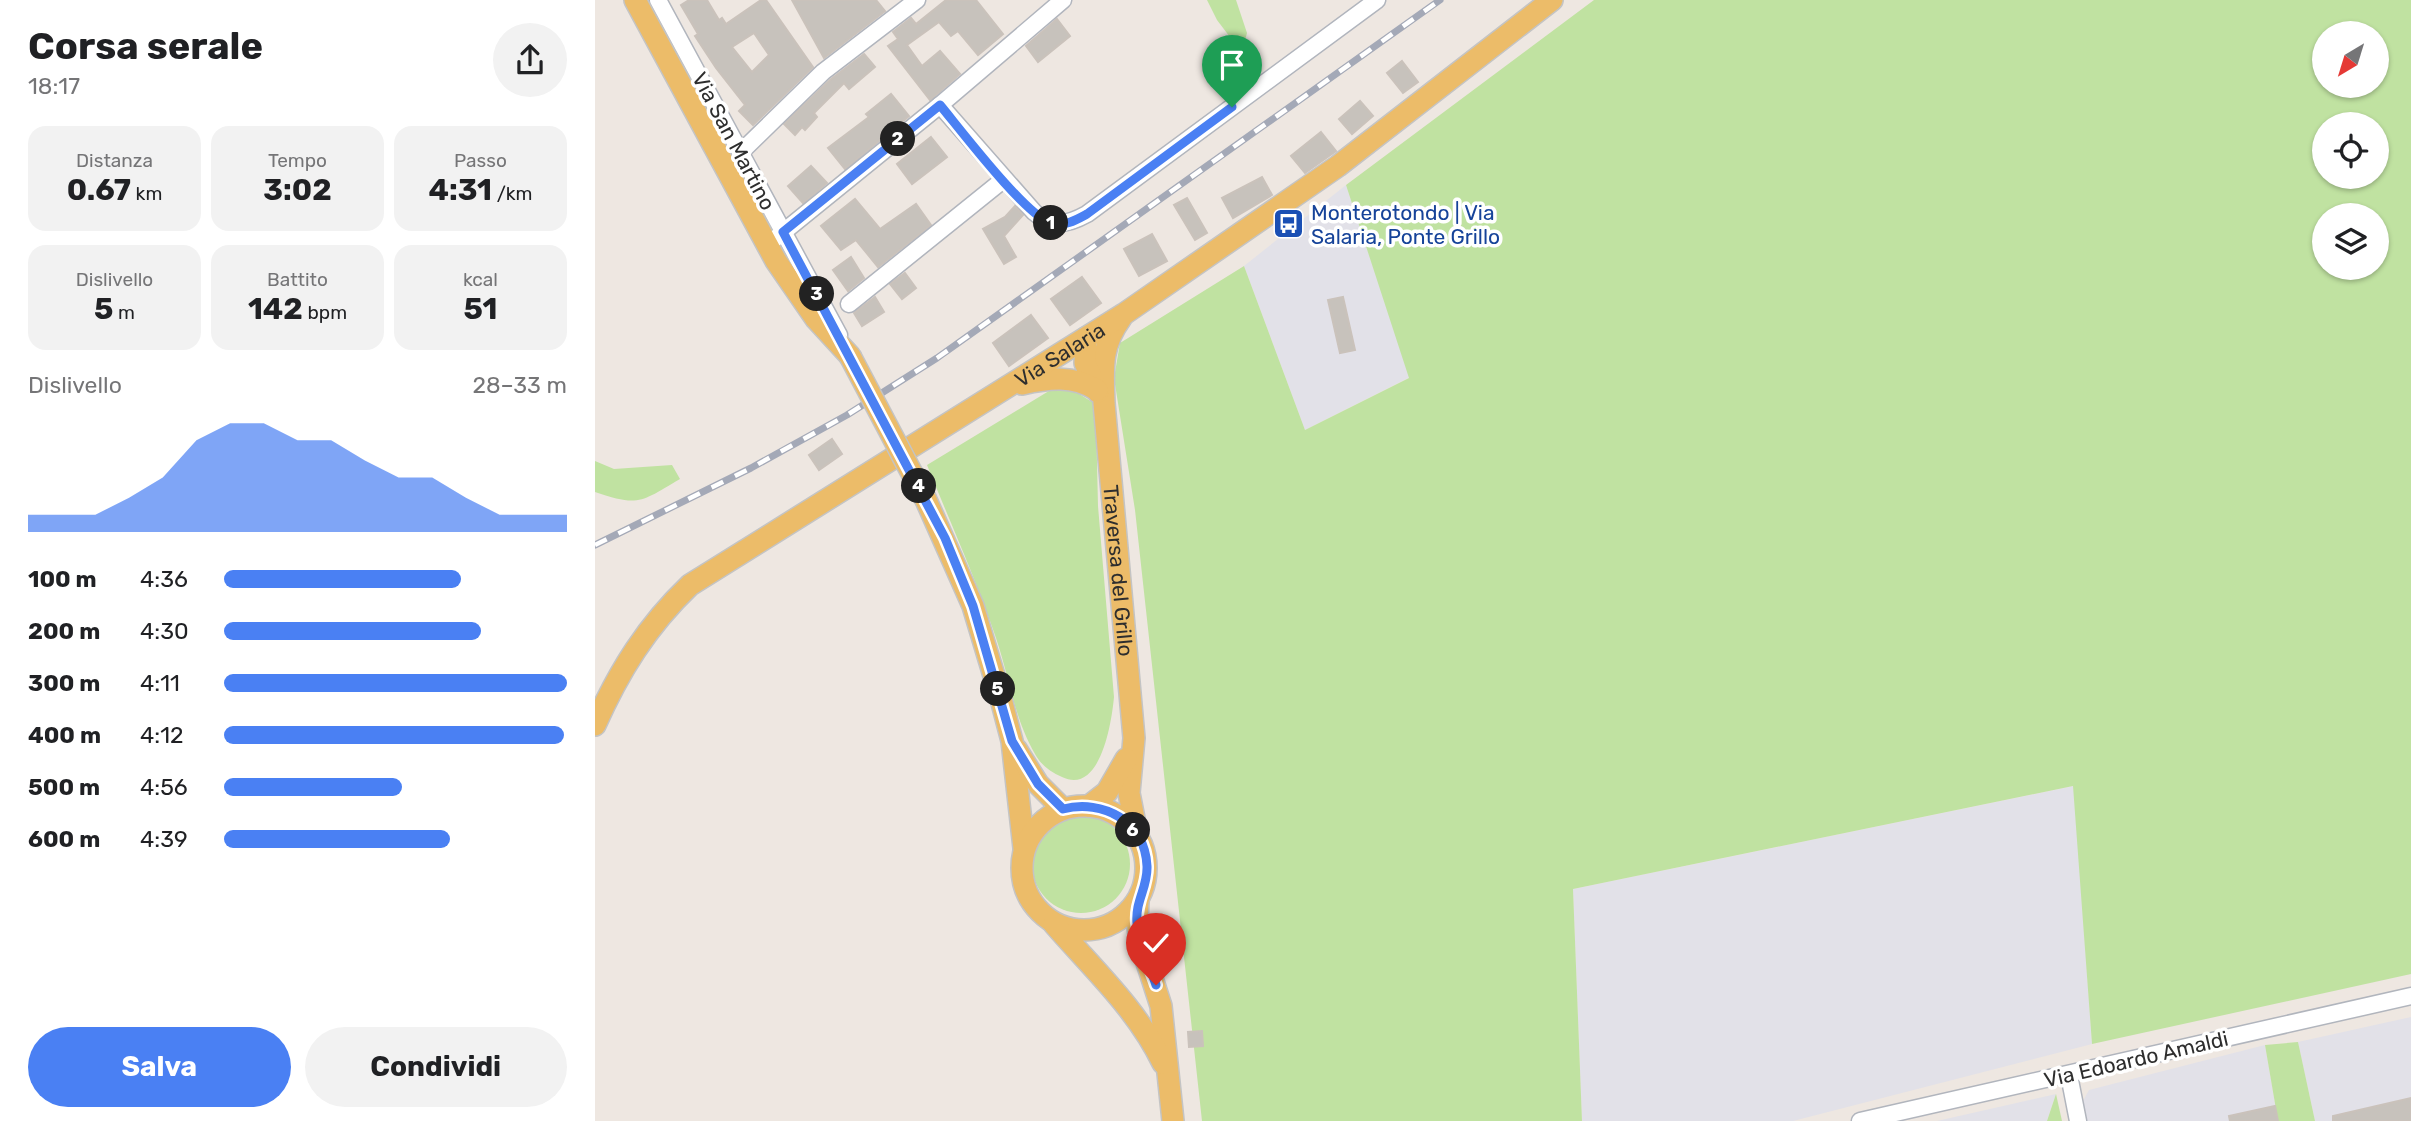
<!DOCTYPE html>
<html lang="it">
<meta charset="utf-8">
<style>
:root{--surface:#fff;--page:#f2f2f2;--text:#202124;--muted:#757577;--accent:#4a80f3}
body{margin:0;font-family:Rubik,sans-serif;background:var(--page);color:var(--text);height:100vh;display:flex;flex-direction:column;font-size:26px;white-space:nowrap}
*{box-sizing:border-box;margin:0}
p{font-size:23px;color:var(--muted)}
.icon{flex:none;width:38px;height:38px;fill:none;stroke:currentColor;stroke-width:2;stroke-linecap:round;stroke-linejoin:round}
.map{position:relative;flex:1;overflow:hidden}
.details{display:flex;flex-direction:column;background:var(--surface);width:595px}
.details>*{flex:none}
.needle{width:46px;rotate:218deg}
.controls{position:absolute;left:1717px;top:21px;display:grid;gap:14px}
.controls a{display:grid;place-items:center;width:77px;height:77px;border-radius:50%;background:var(--surface);box-shadow:0 2px 5px #0004;font-size:35px}
.pin{position:absolute;display:grid;place-items:center;width:60px;height:60px;color:#fff;margin:-72px -30px;border-radius:50% 50% 50% 0;rotate:-45deg;box-shadow:0 0 7px #0007}
.pin .icon{rotate:45deg}
.km{position:absolute;width:35px;height:35px;margin:-18px;border-radius:50%;background:#222;color:#fff;font-size:19px;line-height:35px;text-align:center}
.round{display:grid;place-items:center;flex:none;width:74px;height:74px;border-radius:37px;background:var(--page)}
.overview{display:flex;align-items:center;justify-content:space-between;height:119px;padding:0 28px}
h1{font-size:38px;font-weight:700;line-height:52px}
.stats{display:grid;grid-template-columns:repeat(3,1fr);gap:10px;height:119px;padding:7px 28px}
.stats div{display:grid;align-content:center;border-radius:18px;background:var(--page);text-align:center}
.stats b{font-size:30px;font-weight:700}
.stats small{font-size:19px;font-weight:400}
.stats p{font-size:19px}
.chart{height:196px;padding:14px 28px}
.chart p{display:flex;justify-content:space-between}
.chart svg{width:100%;height:126px;margin-top:7px;fill:var(--accent);opacity:.7}
.action{display:flex;gap:14px;margin-top:auto;padding:14px 28px}
.action a{flex:1;height:80px;border-radius:42px;background:var(--accent);color:#fff;font-size:28px;font-weight:700;line-height:80px;text-align:center}
.action a+a{background:var(--page);color:var(--text)}
ul{padding:0 28px;list-style:none;font-size:23px}
li{display:grid;grid-template-columns:112px 84px 1fr;align-items:center;height:52px}
li i{height:18px;border-radius:9px;background:var(--accent)}
main{display:flex;flex:1;min-height:0}
.map>svg:first-child{display:block}
</style>
<main>
<section class="details">
<div class="overview"><div><h1>Corsa serale</h1><p>18:17</p></div><a class="round"><svg class="icon" aria-label="share" viewBox="0 0 24 24"><path d="M12 15V3M7 8l5-5 5 5M5 13v7h14v-7"/></svg></a></div>
<div class="stats">
<div><p>Distanza</p><b>0.67<small> km</small></b></div>
<div><p>Tempo</p><b>3:02</b></div>
<div><p>Passo</p><b>4:31<small> /km</small></b></div>
</div>
<div class="stats">
<div><p>Dislivello</p><b>5<small> m</small></b></div>
<div><p>Battito</p><b>142<small> bpm</small></b></div>
<div><p>kcal</p><b>51</b></div>
</div>
<div class="chart"><p><span>Dislivello</span>28–33 m</p>
<svg viewBox="0 0 160 44" preserveAspectRatio="none"><path d="M0 44V38L10 38L20 38L30 32L40 25L50 12L60 6L70 6L80 12L90 12L100 19L110 25L120 25L130 32L140 38L150 38L160 38V44z"/></svg>
</div>
<ul>
<li><b>100 m</b>4:36<i style="width:69%"></i></li>
<li><b>200 m</b>4:30<i style="width:75%"></i></li>
<li><b>300 m</b>4:11<i style="width:100%"></i></li>
<li><b>400 m</b>4:12<i style="width:99%"></i></li>
<li><b>500 m</b>4:56<i style="width:52%"></i></li>
<li><b>600 m</b>4:39<i style="width:66%"></i></li>
</ul>
<div class="action"><a>Salva</a><a>Condividi</a></div>
</section>
<div class="map">
<svg width="1816" height="1121" viewBox="0 0 1816 1121">
<rect width="100%" height="100%" fill="#eee7e1"/>
<g fill="#e2e1e8">
<polygon points="751,185 815,377 710,430 649,266"/>
<polygon points="1479,786 1497,1044 1198,1121 987,1121 978,889"/>
<polygon points="1816,1017 1816,1121 1720,1121 1703,1042"/>
<polygon points="1670,1045 1683,1121 1492,1121 1488,1101 1494,1090"/>
<polygon points="1461,1094 1452,1121 1342,1121"/>
</g>
<g fill="#c0e2a1" fill-rule="evenodd">
<polygon points="612,0 641,0 652,33 649,44 641,45 622,20"/>
<path d="M999,0H1816V974L1497,1044L1478,786L978,889L987,1121H607L540,510L519,378L525,343L649,266L710,430L814,378L751,185ZM1729,33H1782V86H1729ZM1729,124H1782V177H1729ZM1729,215H1782V268H1729Z"/>
<path d="M467,383L497,402L501,420L503,506L519,697C517,720 506,796 467,777C455,772 446,765 440,754C419,718 414,676 401,638C381,579 355,522 332,465Z"/>
<path d="M0,461L19,469L77,465L85,479C46,502 44,507 0,492Z"/>
<circle cx="486" cy="864" r="49"/>
<polygon points="1703,1042 1720,1121 1683,1121 1670,1045"/>
<polygon points="1461,1094 1467,1121 1452,1121"/>
</g>
<g fill="#c7c2bc" stroke="#cac2bb" stroke-width="2" fill-rule="evenodd">
<path d="M94,0H112L124,20L127,18L131,24L166,0H171L218,67L158,125L144,111L150,105L121,68L100,36L103,34L86,5ZM159,33L174,55L157,72L137,47Z"/>
<polygon points="197,0 281,0 290,11 229,58"/>
<polygon points="351,0 381,0 408,34 383,55 363,31 356,36 344,22 312,45 327,66 345,51 365,74 335,100 293,46 303,39 298,32 316,18 321,24"/>
<polygon points="462,19 475,36 443,62 431,46"/>
<polygon points="269,54 280,67 254,89 249,83 219,113 222,117 210,130 207,127 200,135 189,124 235,80"/>
<polygon points="807,61 823,82 808,93 792,73"/>
<polygon points="296,94 314,116 250,169 233,148 274,117 271,114"/>
<polygon points="765,101 778,116 757,134 744,119"/>
<polygon points="726,132 741,151 710,173 696,156"/>
<polygon points="336,137 352,157 317,184 302,164"/>
<polygon points="216,166 232,183 208,203 193,186"/>
<polygon points="667,177 677,195 638,218 627,198"/>
<polygon points="592,198 612,233 600,240 579,205"/>
<polygon points="260,199 285,229 321,204 336,225 283,267 261,240 246,250 226,226"/>
<polygon points="420,206 428,215 409,236 421,257 409,264 388,229 410,217"/>
<polygon points="557,234 572,261 544,276 529,249"/>
<polygon points="256,257 269,278 253,291 238,270"/>
<polygon points="310,273 321,288 307,299 295,284"/>
<polygon points="487,277 506,303 475,325 456,299"/>
<polygon points="280,297 289,312 267,326 259,313"/>
<polygon points="748,297 760,350 745,353 733,300"/>
<polygon points="436,315 453,338 414,366 398,343"/>
<polygon points="237,439 247,454 224,470 214,455"/>
<polygon points="607,1031 608,1046 594,1047 593,1032"/>
<polygon points="1816,1098 1816,1121 1738,1121 1738,1116"/>
<polygon points="1680,1106 1683,1121 1635,1121 1634,1116"/>
</g>
<g fill="none" stroke-linecap="round" stroke-linejoin="round">
<defs>
<g id="minor">
<polyline points="63,0 244,335"/>
<path d="M345,105L439,212C457,228 472,225 492,214L782,0"/>
<polyline points="145,153 228,72 322,0"/>
<polyline points="181,238 345,105 468,0"/>
<polyline points="254,304 408,180"/>
<polyline points="1474,1075 1483,1121"/>
<polyline points="1265,1121 1816,996"/>
</g>
<g id="major">
<polyline points="40,0 181,261 221,319 255,356"/>
<path id="s1" d="M526,318C505,347 508,369 509,403L539,738L534,793L542,834"/>
<polyline points="491,338 490,363 503,392"/>
<path d="M427,384C454,378 478,375 502,390"/>
<polyline points="331,500 378,606 406,699 417,741 429,848"/>
<path id="s2" d="M0,725C24,671 52,626 95,585L529,314L743,166L957,0"/>
<polyline points="421,749 443,784 468,809"/>
<circle cx="489" cy="868" r="62"/>
<polyline points="494,806 512,792 531,759"/>
<polyline points="543,901 542,921 545,941 566,1006 578,1121"/>
<path d="M459,924C498,969 542,1009 568,1063"/>
</g>
</defs>
<use href="#minor" stroke="#b1b5bd" stroke-width="19"/>
<use href="#major" stroke="#c4c4c4" stroke-width="24"/>
<use href="#minor" stroke="#fff" stroke-width="16"/>
<use href="#major" stroke="#ecbc69" stroke-width="21"/>
<defs>
<polyline id="rail" points="0,545 156,468 252,415 342,358 845,0"/>
</defs>
<use href="#rail" stroke="#a4a9b7" stroke-width="7"/>
<use href="#rail" stroke="#fff" stroke-width="4.5" stroke-dasharray="13" stroke-linecap="butt"/>
<defs>
<polyline id="major-bridge" points="255,356 331,500"/>
</defs>
<use href="#major-bridge" stroke="#c4c4c4" stroke-width="24" stroke-linecap="butt"/>
<use href="#major-bridge" stroke="#ecbc69" stroke-width="21"/>
</g>
<g fill="none" stroke-linecap="round" stroke-linejoin="round">
<defs>
<path id="route" d="M561,985C554,964 544,946 542,923C540,901 553,887 552,866C550,821 508,799 468,809L443,784L417,741L378,606L350,538L188,232L345,105C365,129 431,216 456,223C469,227 481,220 492,214L637,107"/>
</defs>
<use href="#route" stroke="#fff" stroke-width="14"/>
<use href="#route" stroke="#4a80f3" stroke-width="9"/>
</g>
<defs>
<symbol id="bus-square" viewBox="-11 -11 22 22"><rect x="-9" y="-9" width="18" height="18" rx="4" fill="#1a4fb4" stroke="#fff"/><path d="M-5-6H5V4H4V6H2V4H-2V6H-4V4H-5ZM-3.5-4V0h7V-4ZM-3.5 1.2v1.5H-2V1.2ZM2 1.2v1.5H3.5V1.2Z" fill="#fff"/></symbol>
</defs>
<g fill-rule="evenodd">
<use href="#bus-square" x="676" y="206" width="35" height="35"/>
</g>
<g text-anchor="middle" dominant-baseline="central" stroke-width="7" stroke-linejoin="round" paint-order="stroke">
<g font-size="21" fill="#2e2e2e" stroke="#fff">
<text transform="translate(139 141) rotate(62)">Via San Martino</text>
<text stroke="none"><textPath href="#s2" startOffset="606">Via Salaria</textPath></text>
<text stroke="none"><textPath href="#s1" startOffset="257">Traversa del Grillo</textPath></text>
<text transform="translate(1541 1059) rotate(-13)">Via Edoardo Amaldi</text>
</g>
<g font-size="21" fill="#164399" stroke="#fff" text-anchor="start">
<text x="716" y="212">Monterotondo | Via<tspan x="716" dy="24">Salaria, Ponte Grillo</tspan></text>
</g>
</g>
</svg>
<div class="controls">
<a><svg class="needle" viewBox="-14 -14 28 28"><path d="M0-13l5 13h-10z" fill="#e53935"/><path d="M0 13l5-13h-10z" fill="#757577"/></svg></a>
<a><svg class="icon" aria-label="locate" viewBox="0 0 24 24"><circle cx="12" cy="12" r="6"/><path d="M12 2v4M12 18v4M2 12h4M18 12h4"/></svg></a>
<a><svg class="icon" aria-label="layers" viewBox="0 0 24 24"><path d="M12 4l9 5-9 5-9-5zM3 14l9 5 9-5"/></svg></a>
</div>
<div class="pin" style="left:637px;top:107px;background:#1e9e55"><svg class="icon" aria-label="arrive" viewBox="0 0 24 24"><path d="M6 21V4h12l-3 4 3 4H6"/></svg></div>
<div class="pin" style="left:561px;top:985px;background:#d93025"><svg class="icon" aria-label="check" viewBox="0 0 24 24"><path d="M5 12l5 5 9-10"/></svg></div>
<b class="km" style="left:456px;top:223px">1</b>
<b class="km" style="left:303px;top:139px">2</b>
<b class="km" style="left:222px;top:294px">3</b>
<b class="km" style="left:324px;top:486px">4</b>
<b class="km" style="left:403px;top:689px">5</b>
<b class="km" style="left:538px;top:830px">6</b>
</div>
</main>
